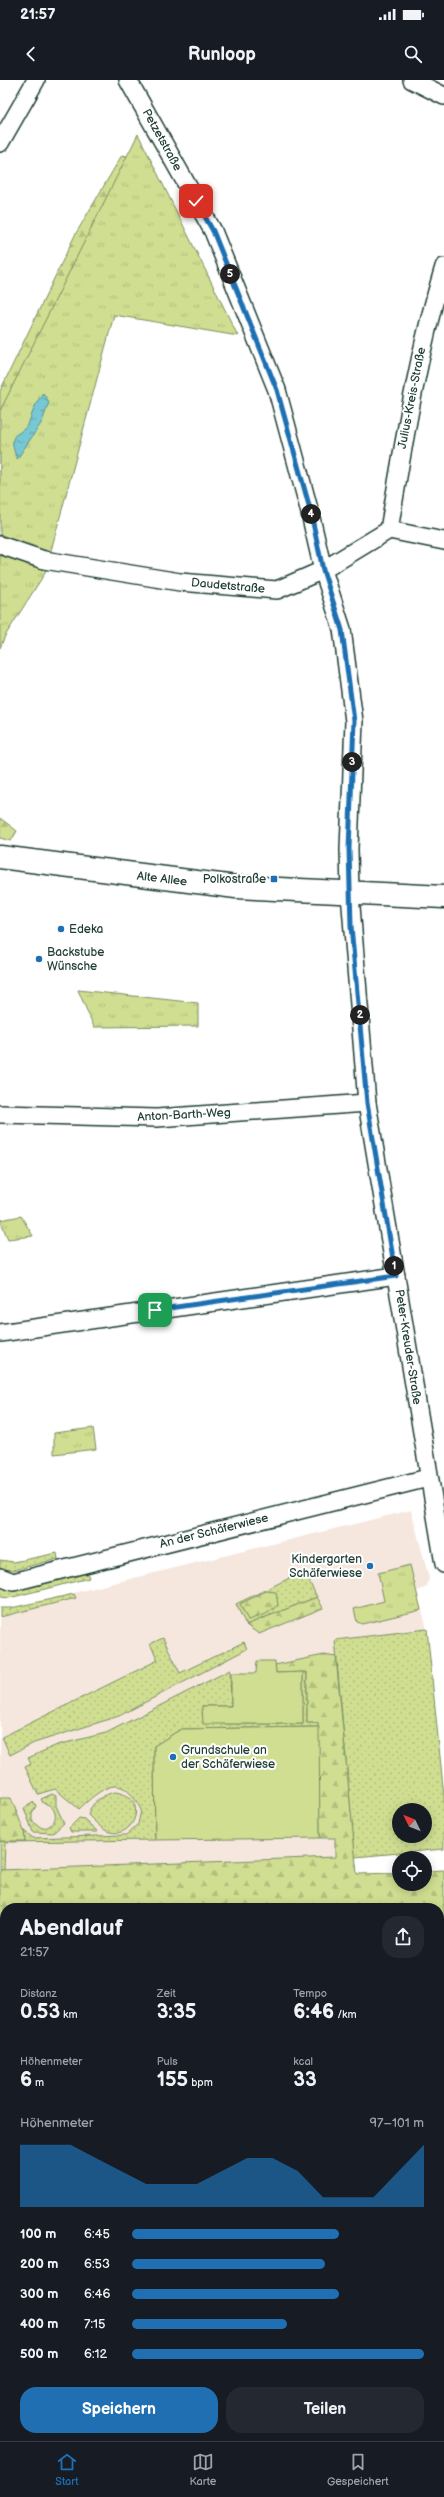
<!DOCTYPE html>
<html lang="de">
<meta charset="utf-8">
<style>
:root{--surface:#171b24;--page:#242831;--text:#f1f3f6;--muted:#9ea1a6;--line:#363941;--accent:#1f6fb2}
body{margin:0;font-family:"Balsamiq Sans",sans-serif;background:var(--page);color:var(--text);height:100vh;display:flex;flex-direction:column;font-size:15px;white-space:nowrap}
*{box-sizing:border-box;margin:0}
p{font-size:13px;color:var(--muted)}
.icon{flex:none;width:22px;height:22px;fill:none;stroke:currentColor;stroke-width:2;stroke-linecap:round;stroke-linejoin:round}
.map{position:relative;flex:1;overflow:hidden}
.sheet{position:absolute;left:0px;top:1823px;width:444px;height:538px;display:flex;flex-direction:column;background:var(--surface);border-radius:16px 16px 0 0;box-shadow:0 2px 10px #0003}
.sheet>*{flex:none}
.needle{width:26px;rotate:313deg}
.fabs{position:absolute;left:392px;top:1723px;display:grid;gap:8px}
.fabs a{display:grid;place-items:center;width:40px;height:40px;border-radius:50%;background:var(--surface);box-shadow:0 2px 10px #0003;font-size:20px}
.pin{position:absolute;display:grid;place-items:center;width:34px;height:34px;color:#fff;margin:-17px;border-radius:8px;box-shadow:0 2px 6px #0006}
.km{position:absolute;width:20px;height:20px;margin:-10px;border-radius:50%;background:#222;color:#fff;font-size:11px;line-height:20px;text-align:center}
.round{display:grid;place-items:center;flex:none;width:42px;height:42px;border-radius:16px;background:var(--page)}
.summary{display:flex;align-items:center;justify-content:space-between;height:68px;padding:0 20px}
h1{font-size:22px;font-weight:700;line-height:30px}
.metrics{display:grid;grid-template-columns:repeat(3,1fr);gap:6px;height:68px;padding:4px 20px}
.metrics div{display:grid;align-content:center}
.metrics b{font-size:20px;font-weight:700}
.metrics small{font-size:11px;font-weight:400}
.metrics p{font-size:11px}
.chart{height:112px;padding:8px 20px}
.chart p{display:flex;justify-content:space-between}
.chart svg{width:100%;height:72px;margin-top:4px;fill:var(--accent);opacity:.7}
.button{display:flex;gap:8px;margin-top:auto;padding:8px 20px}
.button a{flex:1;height:46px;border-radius:16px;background:var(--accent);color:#fff;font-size:16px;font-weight:700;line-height:46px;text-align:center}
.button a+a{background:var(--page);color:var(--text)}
ul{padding:0 20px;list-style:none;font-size:13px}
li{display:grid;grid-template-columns:64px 48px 1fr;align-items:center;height:30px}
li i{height:10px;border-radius:5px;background:var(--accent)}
.status{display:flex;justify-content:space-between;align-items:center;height:28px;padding:0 20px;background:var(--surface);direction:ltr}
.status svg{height:11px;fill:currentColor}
header{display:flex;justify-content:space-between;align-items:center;height:52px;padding:0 20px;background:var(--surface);font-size:18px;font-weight:700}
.dock{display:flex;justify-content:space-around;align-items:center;height:56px;border-top:1px solid var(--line);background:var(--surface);font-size:11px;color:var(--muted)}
.dock a{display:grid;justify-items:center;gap:2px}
.dock .on{color:var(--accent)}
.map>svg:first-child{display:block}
</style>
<div class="status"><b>21:57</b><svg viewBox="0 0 49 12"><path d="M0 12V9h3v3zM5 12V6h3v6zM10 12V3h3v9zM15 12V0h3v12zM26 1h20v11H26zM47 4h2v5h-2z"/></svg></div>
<header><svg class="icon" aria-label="back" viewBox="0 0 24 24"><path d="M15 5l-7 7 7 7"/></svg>Runloop<svg class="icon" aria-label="search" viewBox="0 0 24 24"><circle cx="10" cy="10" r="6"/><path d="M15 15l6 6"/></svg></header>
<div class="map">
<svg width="444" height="2361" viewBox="0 0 444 2361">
<defs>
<pattern id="grass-dots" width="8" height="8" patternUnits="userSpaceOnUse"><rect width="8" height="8" fill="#d0de91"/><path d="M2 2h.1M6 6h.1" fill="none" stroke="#b2bf7e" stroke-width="1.8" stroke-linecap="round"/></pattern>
<pattern id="forest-firs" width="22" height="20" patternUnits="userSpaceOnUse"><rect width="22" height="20" fill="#d0de91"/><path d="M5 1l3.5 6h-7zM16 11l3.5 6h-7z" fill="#b2bf7e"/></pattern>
<pattern id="park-tufts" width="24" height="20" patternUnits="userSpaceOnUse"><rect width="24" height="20" fill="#d0de91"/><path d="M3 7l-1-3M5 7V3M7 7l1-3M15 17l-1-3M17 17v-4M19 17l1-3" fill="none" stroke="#b2bf7e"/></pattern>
<pattern id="water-ripples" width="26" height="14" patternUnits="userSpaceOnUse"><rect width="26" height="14" fill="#77c7d4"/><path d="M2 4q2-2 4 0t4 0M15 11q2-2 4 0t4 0" fill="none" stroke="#61a3ad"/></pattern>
</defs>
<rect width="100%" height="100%" fill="#fff"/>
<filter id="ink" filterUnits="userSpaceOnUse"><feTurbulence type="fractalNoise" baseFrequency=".025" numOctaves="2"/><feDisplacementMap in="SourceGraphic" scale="8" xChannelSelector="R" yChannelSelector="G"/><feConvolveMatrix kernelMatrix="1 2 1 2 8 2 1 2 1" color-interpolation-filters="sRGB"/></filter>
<g filter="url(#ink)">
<g fill="#f6e7de">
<polygon points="411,1430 429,1498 427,1507 417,1511 427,1549 335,1560 355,1777 0,1790 0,1531"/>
<polygon points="439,1841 444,1841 444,2361 0,2361 0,1855 5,1854 5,2356 439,2356"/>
</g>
<g fill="url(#grass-dots)" stroke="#788e62" fill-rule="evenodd">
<polygon points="57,1473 58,1479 14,1490 0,1489 0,1480 14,1482"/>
<polygon points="304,1491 317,1517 246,1545 236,1524"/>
<polygon points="87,1492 89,1498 9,1518 0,1517 0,1507 9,1509"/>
<polygon points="74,1514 76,1518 0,1537 0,1528 11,1528"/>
<path d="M427,1549L444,1716V1769L355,1777L335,1560ZM399,1730H425V1756H399Z"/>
<polygon points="163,1558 180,1593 244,1562 247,1569 119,1636 34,1663 10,1675 2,1657 158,1580 150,1564"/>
<path d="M230,1590L231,1626H202L223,1644H303V1592H307V1643H318L319,1647L181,1649L154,1666L155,1760L5,1762L4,1790H0V1761H25L24,1751L33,1758L126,1755L138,1744L141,1730C122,1692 105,1705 79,1729L55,1709L38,1714L25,1687L31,1684L28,1678L57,1665L106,1653Z"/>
<path d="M115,1712C153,1717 132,1765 105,1750C99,1746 93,1740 88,1735C90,1723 104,1714 115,1712Z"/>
<path d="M52,1714L56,1716V1726L64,1743L53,1753L33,1752L24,1728L34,1722L36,1726L32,1733V1741L42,1748C59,1747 60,1726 43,1723L41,1719Z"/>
<polygon points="79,1738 84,1739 98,1752 71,1752 69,1748"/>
<polygon points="439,1898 444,1898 444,2045 439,2046"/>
<polygon points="5,1913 5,1978 0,1979 0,1914"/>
</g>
<g fill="url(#forest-firs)" stroke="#788e62">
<polygon points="122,75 145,80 0,432 0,311 75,155"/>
<polygon points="0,738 17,751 11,761 0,758"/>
<polygon points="266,1511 276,1512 278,1525 266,1534 248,1540 240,1524"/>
<polygon points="317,1517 323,1528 259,1554 246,1545"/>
<polygon points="324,1575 336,1577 357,1794 399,1793 399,1804 425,1804 425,1791 444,1790 444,1841 439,1841 439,1828 5,1828 5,1854 0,1855 0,1790 335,1777 335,1758 320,1758 318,1643 307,1643 307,1592 276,1593 275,1585"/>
<polygon points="0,1718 11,1718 24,1751 25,1761 0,1761"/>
</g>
<g fill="url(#park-tufts)" stroke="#788e62">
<polygon points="138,54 238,256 114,235 45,493 5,556 0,568 0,331"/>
<polygon points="78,910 198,923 198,946 94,947"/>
<polygon points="21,1136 33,1156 8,1159 0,1140"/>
<polygon points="93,1348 96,1369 54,1374 54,1353"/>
<polygon points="410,1485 421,1530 362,1544 357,1542 354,1529 384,1521 378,1493"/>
</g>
<g fill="#d0de91" stroke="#788e62">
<polygon points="257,1581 275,1581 276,1593 303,1592 303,1644 203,1644 202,1626 231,1626 231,1593 256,1593"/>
<polygon points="319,1647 320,1758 155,1760 154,1666 181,1649"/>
</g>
<path fill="url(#water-ripples)" stroke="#549094" d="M43,313L49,322L42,342L17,379C5,348 21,359 29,342C33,331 36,322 43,313Z"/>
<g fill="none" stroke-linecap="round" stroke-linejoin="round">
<defs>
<g id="street">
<polyline points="128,0 213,151 277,310 309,429 323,490 342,549 354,641 349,769 350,814 367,1023 444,1484"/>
<polyline points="412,0 444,16"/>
<polyline points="0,63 36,0"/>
<path d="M389,450C404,361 418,273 444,187"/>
<polyline points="0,465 44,480 180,502 277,510 323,490 389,450 444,461"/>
<polyline points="0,1034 157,1038 367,1023"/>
<polyline points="0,1253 396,1196"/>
<polyline points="0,1497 13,1502 428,1398"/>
</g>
<polyline id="secondary" points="0,777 236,807 444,817"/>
</defs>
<use href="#street" stroke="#1f3d34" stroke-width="20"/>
<use href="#secondary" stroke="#1f3d34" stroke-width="25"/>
<use href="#street" stroke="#fff" stroke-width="17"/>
<use href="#secondary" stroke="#fff" stroke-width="22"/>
<defs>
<g id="rail">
<polyline points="439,1857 444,1857"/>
<polyline points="439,1866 444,1866"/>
<polyline points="0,1872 5,1872"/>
<polyline points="439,1882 444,1882"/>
<polyline points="0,1883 5,1882"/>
<polyline points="439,1893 444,1893"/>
<polyline points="0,1895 5,1895"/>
<polyline points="0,1907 5,1906"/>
</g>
</defs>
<use href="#rail" stroke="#1f3d34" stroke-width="4.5"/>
<use href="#rail" stroke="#fff" stroke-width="3" stroke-dasharray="9" stroke-linecap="butt"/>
</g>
</g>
<g fill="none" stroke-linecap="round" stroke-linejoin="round" filter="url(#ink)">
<defs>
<polyline id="route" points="155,1230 396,1196 367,1023 351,846 349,769 354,641 342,550 323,490 310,429 277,310 213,151 196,121"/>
</defs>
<use href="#route" stroke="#fff" stroke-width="8"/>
<use href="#route" stroke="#1f6fb2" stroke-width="5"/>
</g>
<g fill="#1f6fb2" stroke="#fff" stroke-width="1.5">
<rect x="270" y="795" width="8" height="8" rx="2"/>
<circle cx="61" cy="849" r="4"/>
<circle cx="39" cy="879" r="4"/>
<circle cx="370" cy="1486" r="4"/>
<circle cx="173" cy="1677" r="4"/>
</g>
<g text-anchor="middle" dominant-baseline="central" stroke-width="4" stroke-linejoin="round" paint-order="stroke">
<g font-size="12" fill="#1f3d34" stroke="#fff">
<text transform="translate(162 60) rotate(61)">Petzetstraße</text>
<text transform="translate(412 318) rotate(-79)">Julius-Kreis-Straße</text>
<text transform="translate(228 506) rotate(5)">Daudetstraße</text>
<text transform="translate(162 799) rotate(7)">Alte Allee</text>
<text transform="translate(184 1035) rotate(-3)">Anton-Barth-Weg</text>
<text transform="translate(408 1267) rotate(81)">Peter-Kreuder-Straße</text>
<text transform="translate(214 1451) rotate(-14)">An der Schäferwiese</text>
</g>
<g font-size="12" fill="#1f3d34" stroke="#fff" text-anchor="start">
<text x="266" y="799" text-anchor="end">Polkostraße</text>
<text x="69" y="849">Edeka</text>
<text x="47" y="872">Backstube<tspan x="47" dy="14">Wünsche</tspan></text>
<text x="362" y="1479" text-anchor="end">Kindergarten<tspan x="362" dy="14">Schäferwiese</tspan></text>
<text x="181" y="1670">Grundschule an<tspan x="181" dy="14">der Schäferwiese</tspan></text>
</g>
</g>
</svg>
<div class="fabs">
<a><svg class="needle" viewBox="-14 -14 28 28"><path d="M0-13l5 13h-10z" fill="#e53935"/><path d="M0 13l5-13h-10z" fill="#9ea1a6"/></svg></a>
<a><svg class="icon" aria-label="locate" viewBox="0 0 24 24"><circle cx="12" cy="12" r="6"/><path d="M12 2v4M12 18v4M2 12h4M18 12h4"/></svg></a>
</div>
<div class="pin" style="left:155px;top:1230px;background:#1e9e55"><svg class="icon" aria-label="arrive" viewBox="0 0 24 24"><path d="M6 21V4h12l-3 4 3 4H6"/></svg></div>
<div class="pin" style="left:196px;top:121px;background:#d93025"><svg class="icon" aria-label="check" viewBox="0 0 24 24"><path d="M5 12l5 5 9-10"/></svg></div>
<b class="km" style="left:394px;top:1186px">1</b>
<b class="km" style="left:360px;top:935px">2</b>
<b class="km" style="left:352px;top:682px">3</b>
<b class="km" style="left:311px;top:434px">4</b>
<b class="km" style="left:230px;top:194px">5</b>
<section class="sheet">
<div class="summary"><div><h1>Abendlauf</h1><p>21:57</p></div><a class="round"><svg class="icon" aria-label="share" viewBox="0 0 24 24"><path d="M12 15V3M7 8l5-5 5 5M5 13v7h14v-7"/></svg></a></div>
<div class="metrics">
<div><p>Distanz</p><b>0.53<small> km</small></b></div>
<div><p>Zeit</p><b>3:35</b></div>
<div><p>Tempo</p><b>6:46<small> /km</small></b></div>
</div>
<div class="metrics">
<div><p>Höhenmeter</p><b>6<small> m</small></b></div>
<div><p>Puls</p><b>155<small> bpm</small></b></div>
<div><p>kcal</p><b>33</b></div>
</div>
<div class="chart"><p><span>Höhenmeter</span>97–101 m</p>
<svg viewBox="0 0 160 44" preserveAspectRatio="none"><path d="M0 44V6L10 6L20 6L30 14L40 22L50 30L60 30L70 30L80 22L90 14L100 14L110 22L120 38L130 38L140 38L150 22L160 6V44z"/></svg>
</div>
<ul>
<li><b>100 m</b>6:45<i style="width:71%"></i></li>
<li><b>200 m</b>6:53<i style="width:66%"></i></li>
<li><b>300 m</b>6:46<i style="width:71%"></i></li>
<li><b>400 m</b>7:15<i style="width:53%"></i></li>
<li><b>500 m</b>6:12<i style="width:100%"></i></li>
</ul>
<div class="button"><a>Speichern</a><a>Teilen</a></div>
</section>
</div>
<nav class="dock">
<a class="on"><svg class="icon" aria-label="home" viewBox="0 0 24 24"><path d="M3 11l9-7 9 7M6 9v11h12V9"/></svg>Start</a>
<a><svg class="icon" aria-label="map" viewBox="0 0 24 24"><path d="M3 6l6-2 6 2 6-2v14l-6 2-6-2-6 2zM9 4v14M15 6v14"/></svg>Karte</a>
<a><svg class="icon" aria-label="saved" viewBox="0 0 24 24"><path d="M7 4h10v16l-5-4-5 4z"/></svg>Gespeichert</a>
</nav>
